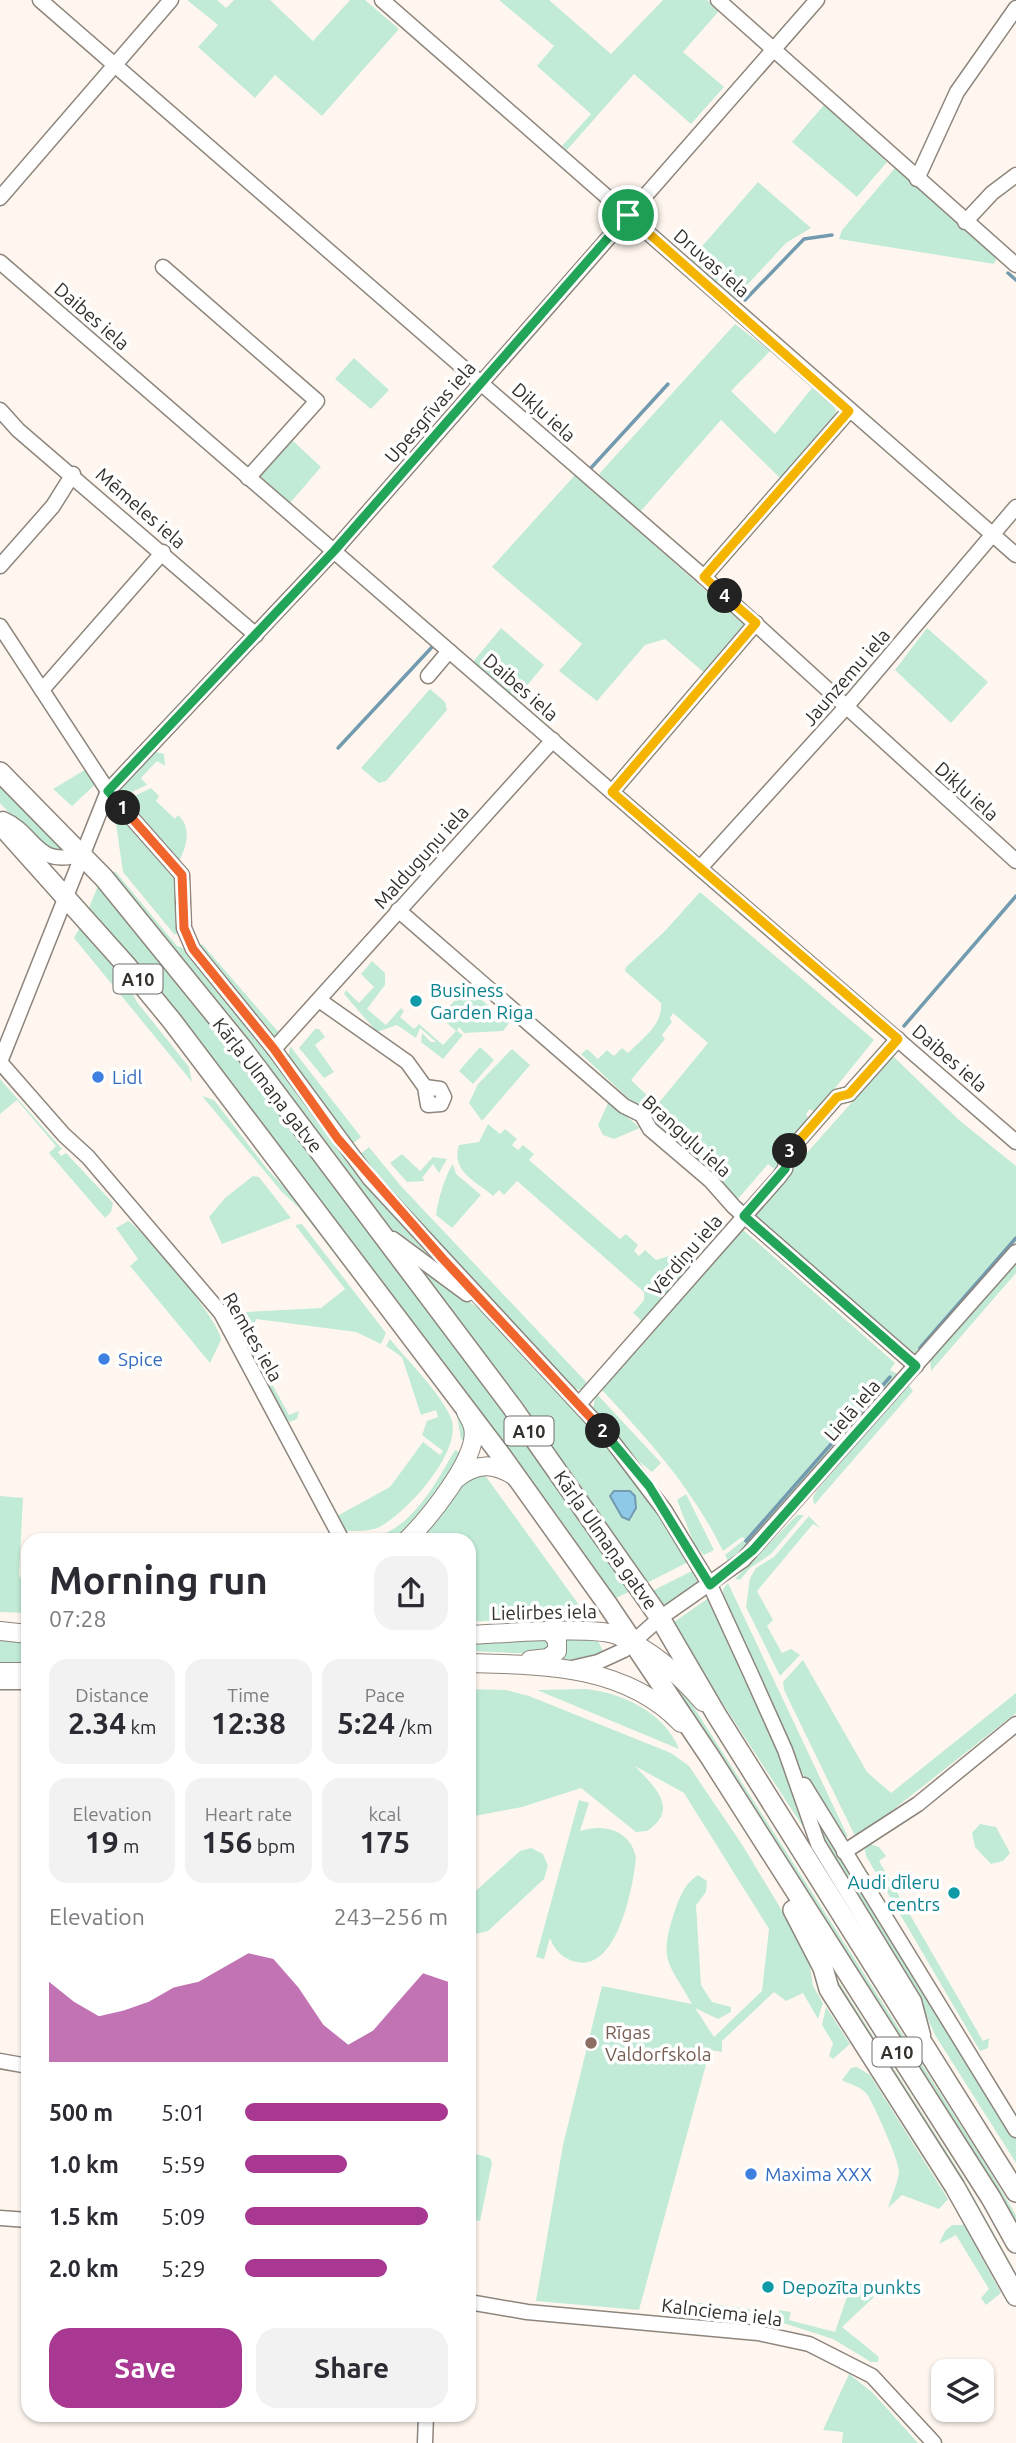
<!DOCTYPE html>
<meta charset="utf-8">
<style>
:root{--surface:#fff;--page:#f2f2f3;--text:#2b2b33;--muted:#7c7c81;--accent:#a93893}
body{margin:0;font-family:Ubuntu,sans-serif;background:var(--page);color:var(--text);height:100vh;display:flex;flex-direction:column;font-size:26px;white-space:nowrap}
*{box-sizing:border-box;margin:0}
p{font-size:23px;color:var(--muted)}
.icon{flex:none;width:38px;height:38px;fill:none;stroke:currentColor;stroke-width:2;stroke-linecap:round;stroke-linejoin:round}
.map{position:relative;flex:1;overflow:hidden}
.details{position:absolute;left:21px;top:1533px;width:455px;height:889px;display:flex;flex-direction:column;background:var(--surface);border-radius:21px;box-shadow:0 2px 5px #0004}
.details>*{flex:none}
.fabs{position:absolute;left:931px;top:2359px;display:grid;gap:14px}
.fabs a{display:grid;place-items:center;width:63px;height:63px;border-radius:14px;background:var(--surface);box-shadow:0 2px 5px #0004;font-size:35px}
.pin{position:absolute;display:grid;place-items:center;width:60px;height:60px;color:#fff;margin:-30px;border:4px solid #fff;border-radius:50%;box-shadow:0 2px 7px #0007}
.km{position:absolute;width:35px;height:35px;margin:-18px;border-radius:50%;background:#222;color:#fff;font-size:19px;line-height:35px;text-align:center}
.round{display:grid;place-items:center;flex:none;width:74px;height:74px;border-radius:21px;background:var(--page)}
.headline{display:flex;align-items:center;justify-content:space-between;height:119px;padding:0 28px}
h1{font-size:38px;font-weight:700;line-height:52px}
.stats{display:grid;grid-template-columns:repeat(3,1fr);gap:10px;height:119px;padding:7px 28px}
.stats div{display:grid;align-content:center;border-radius:18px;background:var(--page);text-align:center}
.stats b{font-size:30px;font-weight:700}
.stats small{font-size:19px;font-weight:400}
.stats p{font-size:19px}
.chart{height:196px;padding:14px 28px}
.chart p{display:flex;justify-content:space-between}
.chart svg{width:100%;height:126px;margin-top:7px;fill:var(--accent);opacity:.7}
.button{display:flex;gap:14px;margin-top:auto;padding:14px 28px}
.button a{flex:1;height:80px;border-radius:21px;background:var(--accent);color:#fff;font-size:28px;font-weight:700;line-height:80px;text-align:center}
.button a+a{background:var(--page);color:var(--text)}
ul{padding:0 28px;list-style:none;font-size:23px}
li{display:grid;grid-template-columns:112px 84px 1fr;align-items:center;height:52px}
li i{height:18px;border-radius:9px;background:var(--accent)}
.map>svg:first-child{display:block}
</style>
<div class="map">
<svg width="1016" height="2443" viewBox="0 0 1016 2443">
<rect width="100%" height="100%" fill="#fff7ef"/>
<g fill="#c1ebd6" fill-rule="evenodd">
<polygon points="187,0 217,0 226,8 234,0 270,0 313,41 350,0 365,0 399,29 322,116 275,75 255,98 198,47 218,25"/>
<polygon points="499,0 549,0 611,54 663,0 707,0 719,11 683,52 724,87 691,124 634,74 567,150 562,146 591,114 537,66 554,46"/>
<polygon points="824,105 887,162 857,197 792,142"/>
<polygon points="895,168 998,255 994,264 839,239 842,230"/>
<polygon points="758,182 811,228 786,243 735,298 691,259"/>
<polygon points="735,324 770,351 731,391 775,434 812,388 835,407 837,419 781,479 721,420 639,513 599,474"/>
<polygon points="354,358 389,390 371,409 335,379"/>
<polygon points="292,440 321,467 290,503 260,476"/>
<polygon points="575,475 748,628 708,676 665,639 645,645 597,701 559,671 582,644 492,567"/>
<polygon points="501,628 544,665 515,700 472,663"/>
<polygon points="927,628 988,682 951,723 895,670"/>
<polygon points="430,689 445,702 447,710 386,781 379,783 361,768"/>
<polygon points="156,752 164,754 165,766 157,761 141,778 147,785 121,797 121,784"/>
<polygon points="88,768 98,782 72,806 53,789"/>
<polygon points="0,783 68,851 41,848 0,803"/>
<path d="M151,788L159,796L156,801L175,819L178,815C192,828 187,846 179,861L124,801Z"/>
<polygon points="117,810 174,874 181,934 174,934 123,872 115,817"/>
<polygon points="115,871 177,946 186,949 272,1055 347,1160 451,1276 421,1258 393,1231 112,875"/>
<path d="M98,886L127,918L449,1331L633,1590L616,1598C451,1361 267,1136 88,910Z"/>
<path d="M700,892L874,1040L815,1113L810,1109L806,1114L809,1120L779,1155L780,1166L777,1171L768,1164L737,1200L581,1054L587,1049L598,1059L607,1050L614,1056L622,1048L628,1053C643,1038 663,1025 661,1003L625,971L626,967L665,931ZM673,1013L708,1043L657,1105L631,1080L665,1039L662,1035L672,1022L670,1018Z"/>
<polygon points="80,927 122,975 137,1002 189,1067 192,1082 74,938"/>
<polygon points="202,944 281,1035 271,1036 197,946"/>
<polygon points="372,961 385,973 385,985 367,1009 386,1025 401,1008 404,1011 400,1017 414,1029 419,1024 443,1045 456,1031 440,1017 469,984 471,991 502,1017 509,1017 510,1022 503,1031 464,1033 459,1027 457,1031 463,1035 443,1059 421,1042 422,1033 431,1042 436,1042 420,1028 416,1038 397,1025 377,1032 344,994 346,990 359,1003 374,987 361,974"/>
<polygon points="315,1029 319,1029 325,1037 315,1045 334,1072 324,1078 299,1048"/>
<polygon points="290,1046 361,1137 351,1145 288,1058"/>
<polygon points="480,1047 494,1060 473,1084 459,1071"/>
<polygon points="512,1049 530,1065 482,1121 469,1103 478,1084"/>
<polygon points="893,1056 959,1120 1016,1166 1016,1242 923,1348 914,1353 754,1217 756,1210"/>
<polygon points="0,1079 62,1149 58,1152 61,1156 66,1153 113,1203 111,1212 105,1218 49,1153 56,1146 17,1100 0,1114"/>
<polygon points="202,1096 214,1100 268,1170 298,1202 465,1420 467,1443 461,1439 456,1411 299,1208 281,1191"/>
<polygon points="609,1101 640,1128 614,1139 603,1135 598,1125"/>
<path d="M488,1124L500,1134L505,1129L517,1139L512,1145L518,1150L523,1145L534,1154L529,1160L620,1239L626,1234L638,1245L634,1251L639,1256L645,1250L656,1260L689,1250L692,1252L680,1266L685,1271L642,1321L633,1313L644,1300V1292L517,1181L504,1195L499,1190L493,1196C478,1182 450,1172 459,1145L479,1142Z"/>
<polygon points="369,1147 400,1185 589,1385 584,1390 573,1389 403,1207 359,1155"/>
<polygon points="402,1154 420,1171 433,1157 447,1159 439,1173 433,1164 422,1178 425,1181 407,1182 390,1163"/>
<path d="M453,1164L456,1174L481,1195L452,1228L436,1215C438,1201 445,1175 453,1164Z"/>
<polygon points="253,1176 259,1177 291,1218 222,1244 209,1217 225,1198"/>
<path d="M128,1221C145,1231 221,1322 221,1340L210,1363L130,1266L138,1259L116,1228Z"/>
<polygon points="302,1224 386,1333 381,1344 356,1332 256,1319 250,1344 289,1415 299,1411 297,1419 290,1422 284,1417 227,1313 321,1308 345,1289 295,1225"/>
<path d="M742,1229L895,1363L890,1370L899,1375L771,1524L728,1561L725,1555L745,1539L742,1537L723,1551C692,1488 648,1439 600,1388Z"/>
<polygon points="1016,1262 1016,1273 931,1371 930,1359"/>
<path d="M415,1265C441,1283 470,1300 494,1321C570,1391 633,1475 690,1561L645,1584Z"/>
<path d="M390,1339C406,1359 445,1397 452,1421C460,1453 410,1509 383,1525C373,1532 358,1531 346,1531L337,1516L390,1487L423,1442L440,1455L443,1451L422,1435L427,1421L438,1417L436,1410L421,1415L402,1357L386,1346Z"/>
<polygon points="908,1384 913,1391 814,1505 813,1497 818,1489"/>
<polygon points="596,1393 661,1463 652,1472 633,1457 593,1408"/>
<path d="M455,1450L463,1454L451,1477L397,1540H351L350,1538C359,1536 369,1539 378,1536C414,1525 437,1481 455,1450Z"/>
<polygon points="484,1474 582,1609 581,1612 505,1613 504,1620 469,1622 469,1540 416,1540 466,1477"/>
<polygon points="686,1494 714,1550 704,1555 695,1546 677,1500"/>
<polygon points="0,1496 23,1498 19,1575 28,1594 28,1613 0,1612"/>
<polygon points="797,1515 804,1515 771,1554 750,1568 740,1580 735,1579"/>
<polygon points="809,1516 820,1528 813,1524 757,1591 773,1620 767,1626 782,1653 791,1649 800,1655 780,1676 746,1607 750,1578 756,1568 774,1557"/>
<polygon points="694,1570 700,1581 661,1608 650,1592"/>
<path d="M728,1583L848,1837L843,1836C791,1771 758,1675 724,1598L723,1589Z"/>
<polygon points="710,1597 768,1724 808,1829 805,1830 671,1624"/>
<polygon points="0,1639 28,1641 28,1665 0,1665"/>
<polygon points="565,1639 598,1641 604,1653 574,1660 558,1659"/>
<polygon points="469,1640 548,1640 550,1647 540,1654 469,1651"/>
<polygon points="803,1660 867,1772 891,1793 1016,1693 1016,1713 875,1824 855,1836 784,1690 783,1682"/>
<polygon points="658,1662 686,1695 981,2157 1016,2215 1016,2228"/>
<path d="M469,1689L506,1690L529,1696L671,1753L689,1766L743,1846L808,1954L813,1986L823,2003L818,2019L803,1993L786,2001L774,1992L722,2041V2052L710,2050L639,2310L536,2301L563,2145L602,1986L692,2004C668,1961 658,1962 675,1910C680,1896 685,1883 698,1875L707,1881L706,1892L696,1905L701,1985L712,2002L731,2007V2012L718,2019L695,2008L714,2037L762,1991L769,1929L684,1793L635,1766C651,1784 682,1808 647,1831L636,1832L581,1788L522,1807L469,1817Z"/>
<path d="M586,1689C622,1693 664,1712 679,1749L537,1690Z"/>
<path d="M579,1800L589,1803L580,1831C604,1823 631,1830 636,1858C633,1888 617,1971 577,1962C564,1960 554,1950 550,1938L544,1959L536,1957Z"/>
<polygon points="814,1815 1016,2139 1016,2163 935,2035 919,1999 831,1860"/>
<polygon points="980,1824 996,1827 1010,1853 1003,1861 991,1864 975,1847 972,1833"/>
<polygon points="870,1844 879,1847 886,1856 879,1861 983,2041 989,2038 988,2048 980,2051 866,1856 864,1846"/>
<polygon points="531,1848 543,1854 548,1866 544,1879 488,1931 476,1934 469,1929 469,1897 520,1851"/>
<polygon points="835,1976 962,2176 1016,2273 1016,2285 837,1985"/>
<polygon points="826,2007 850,2044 833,2059 829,2056 833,2043 822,2025"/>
<path d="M857,2067L870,2075L948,2199L939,2209L902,2195L888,2208C891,2197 898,2183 899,2172C900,2162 872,2100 866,2093C861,2087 849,2084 842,2080L851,2068Z"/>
<polygon points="469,2152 490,2158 492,2163 480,2221 469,2219"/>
<polygon points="952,2225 964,2225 1001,2293 986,2305 981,2298 989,2289 956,2235 939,2244 945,2231"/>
<polygon points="858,2282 874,2297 842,2327 879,2357 878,2362 871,2362 833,2339 780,2322 779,2310 791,2312 789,2320 835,2332 850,2288"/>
<polygon points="692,2302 750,2309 750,2314 740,2320 690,2312"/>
<polygon points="849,2374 872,2392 918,2443 842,2443 843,2432 823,2430"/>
</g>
<polygon fill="#8ec9e8" stroke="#739bb0" stroke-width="2" points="614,1491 630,1491 635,1496 636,1508 629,1520 622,1517 610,1496"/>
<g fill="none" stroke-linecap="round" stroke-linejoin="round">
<g stroke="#739bb0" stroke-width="3.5">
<polyline points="1008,273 1016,280"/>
<polyline points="745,300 804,239 832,235"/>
<polyline points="590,469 668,384"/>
<polyline points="338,748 433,646"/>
<polyline points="904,1026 1016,896"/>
<polyline points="920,1348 1016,1238"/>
<polyline points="746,1541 890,1377"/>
</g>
<defs>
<g id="minor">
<polyline points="40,0 704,577 1016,861"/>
<polyline points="382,0 1016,555"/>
<polyline points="718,0 1016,265"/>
<polyline points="917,179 957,92 1016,8"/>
<polyline points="0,198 171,0"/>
<polyline points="965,222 992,193 1016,175"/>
<polyline points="0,262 1016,1142"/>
<polyline points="163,267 317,401 248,478"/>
<polyline points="0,410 18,430 256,635"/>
<polyline points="0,566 53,506 73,474"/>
<polyline points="704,577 849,411"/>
<polyline points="0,626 108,791 182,875 184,928 193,949 274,1049 370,1179 609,1437 665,1511 710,1585 750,1672 785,1750 818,1844 914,2001 923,2035"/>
<polyline points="428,676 449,651"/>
<polyline points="42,690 163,552"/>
<polyline points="612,792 756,623"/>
<path d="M3,819C36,833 35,869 81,854"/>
<polyline points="700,868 846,707 1016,507"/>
<polyline points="398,910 624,1106 642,1115 650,1129 711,1181 734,1207 916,1366"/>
<polyline points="319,1000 407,1062 425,1087 440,1089 444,1097 441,1104 428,1105 425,1087"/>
<polyline points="274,1049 553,740"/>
<polyline points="0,1062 108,791 334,551 817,0"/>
<polyline points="0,1062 64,1135 88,1157 221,1313 342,1540"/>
<polyline points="393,1239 467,1294"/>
<polyline points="579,1404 779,1177 785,1169 787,1154 837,1097 849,1094 898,1039"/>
<polyline points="572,1668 598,1662 624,1650 660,1618 743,1560 1016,1252"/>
<polyline points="0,1682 28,1682"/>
<polyline points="804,1785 1016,2130"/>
<polyline points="844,1852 918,1804 1016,1724"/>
<polyline points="0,2061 28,2066"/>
<polyline points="0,2218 28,2220"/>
<polyline points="469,2302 527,2312 758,2333 809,2344 872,2376 934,2443"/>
<polyline points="425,2443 426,2415"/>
</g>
<g id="major">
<path d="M456,1479C477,1462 494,1463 516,1477"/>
<path d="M407,1540C427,1520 480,1457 473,1427C472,1423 469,1417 466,1412"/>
<polyline points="0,1631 28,1634"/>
<path d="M469,1635C500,1634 596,1625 619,1636C653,1651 679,1674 703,1702"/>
<polyline points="530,1660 548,1658 557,1651 557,1640 551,1633"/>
<path d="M469,1663C544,1665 625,1665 681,1723"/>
<polyline points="0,1672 28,1672"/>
</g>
<g id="highway">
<polyline points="0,772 104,878 242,1048 512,1407 660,1618 716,1714 1016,2192"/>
<polyline points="0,824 126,965 172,1021 500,1454 608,1605 710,1757 991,2198 1016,2243"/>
<polyline points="793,1910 823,1968 829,1989 955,2187 1016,2296"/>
</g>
</defs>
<use href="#minor" stroke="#8e857c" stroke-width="17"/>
<use href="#major" stroke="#8e857c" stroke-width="20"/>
<use href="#highway" stroke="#8e857c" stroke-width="22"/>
<use href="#minor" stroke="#fff" stroke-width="14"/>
<use href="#major" stroke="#fff" stroke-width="18"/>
<use href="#highway" stroke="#fff" stroke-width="19"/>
</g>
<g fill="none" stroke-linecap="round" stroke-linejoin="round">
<defs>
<polyline id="split-1" points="123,808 108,791 334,551 628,215"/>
<polyline id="split-2" points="123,808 182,875 184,928 193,949 274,1049 338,1139 443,1259 603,1431"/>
<polyline id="split-3" points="603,1431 649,1486 710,1585 753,1550 916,1366 744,1216 785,1169 790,1151"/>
<polyline id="split-4" points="725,596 756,623 612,792 898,1039 849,1094 837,1097 790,1151"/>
<polyline id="split-5" points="628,215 849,411 704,577 725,596"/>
</defs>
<use href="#split-1" stroke="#fff" stroke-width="14"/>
<use href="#split-2" stroke="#fff" stroke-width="14"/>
<use href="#split-3" stroke="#fff" stroke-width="14"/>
<use href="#split-4" stroke="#fff" stroke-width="14"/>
<use href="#split-5" stroke="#fff" stroke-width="14"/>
<use href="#split-1" stroke="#22a559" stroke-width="9"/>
<use href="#split-2" stroke="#f0652b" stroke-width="9"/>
<use href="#split-3" stroke="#22a559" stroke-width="9"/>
<use href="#split-4" stroke="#f5b400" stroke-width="9"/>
<use href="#split-5" stroke="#f5b400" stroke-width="9"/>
</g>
<g fill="#0f9aa8" stroke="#fff" stroke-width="2.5">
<circle cx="416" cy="1001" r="7"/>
<circle cx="954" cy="1893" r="7"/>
<circle cx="768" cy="2287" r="7"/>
</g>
<g fill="#3f7fe0" stroke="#fff" stroke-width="2.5">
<circle cx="98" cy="1077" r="7"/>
<circle cx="104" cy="1359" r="7"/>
<circle cx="751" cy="2174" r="7"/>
</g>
<circle fill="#8d6e63" stroke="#fff" stroke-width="2.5" cx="591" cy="2043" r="7"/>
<g text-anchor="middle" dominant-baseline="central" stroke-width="7" stroke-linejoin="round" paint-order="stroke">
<g fill="#fff" stroke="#716e6b" stroke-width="2">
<rect x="113.5" y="964.5" width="49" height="29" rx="5"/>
<rect x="504.5" y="1416.5" width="49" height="29" rx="5"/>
<rect x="872.5" y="2037.5" width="49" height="29" rx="5"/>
</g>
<g font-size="18" font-weight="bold" fill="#34302c">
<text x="138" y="979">A10</text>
<text x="529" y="1431">A10</text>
<text x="897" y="2052">A10</text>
</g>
<g font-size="19" fill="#34302c" stroke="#fff">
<text transform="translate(712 263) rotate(41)">Druvas iela</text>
<text transform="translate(92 316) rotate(41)">Daibes iela</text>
<text transform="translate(430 412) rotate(-49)">Upesgrīvas iela</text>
<text transform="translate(544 412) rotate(42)">Dikļu iela</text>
<text transform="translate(141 508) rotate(41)">Mēmeles iela</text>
<text transform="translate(846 677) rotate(-49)">Jaunzemu iela</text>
<text transform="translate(521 687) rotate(41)">Daibes iela</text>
<text transform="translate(967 791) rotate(42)">Dikļu iela</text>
<text transform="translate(421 857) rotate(-48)">Malduguņu iela</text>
<text transform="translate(950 1058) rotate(41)">Daibes iela</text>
<text transform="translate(268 1085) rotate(52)">Kārļa Ulmaņa gatve</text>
<text transform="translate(687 1136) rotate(42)">Branguļu iela</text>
<text transform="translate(685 1255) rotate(-49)">Vērdiņu iela</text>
<text transform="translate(253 1337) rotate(60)">Remtes iela</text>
<text transform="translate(852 1410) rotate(-49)">Lielā iela</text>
<text transform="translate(606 1540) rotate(55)">Kārļa Ulmaņa gatve</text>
<text transform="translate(544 1612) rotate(-1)">Lielirbes iela</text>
<text transform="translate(722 2312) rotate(7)">Kalnciema iela</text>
</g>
<g font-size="19" fill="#0d838f" stroke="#fff" text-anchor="start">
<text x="430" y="990">Business<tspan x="430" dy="22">Garden Riga</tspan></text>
<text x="940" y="1882" text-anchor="end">Audi dīleru<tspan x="940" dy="22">centrs</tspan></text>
<text x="782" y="2287">Depozīta punkts</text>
</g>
<g font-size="19" fill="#366cbe" stroke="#fff" text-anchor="start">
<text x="112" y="1077">Lidl</text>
<text x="118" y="1359">Spice</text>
<text x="765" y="2174">Maxima XXX</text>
</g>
<g font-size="19" fill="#785e54" stroke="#fff" text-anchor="start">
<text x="605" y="2032">Rīgas<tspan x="605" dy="22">Valdorfskola</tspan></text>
</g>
</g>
</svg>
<div class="fabs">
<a><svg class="icon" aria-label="layers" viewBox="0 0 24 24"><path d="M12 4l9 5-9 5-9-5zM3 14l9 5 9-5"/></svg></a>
</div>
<div class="pin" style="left:628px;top:215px;background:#1e9e55"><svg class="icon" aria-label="arrive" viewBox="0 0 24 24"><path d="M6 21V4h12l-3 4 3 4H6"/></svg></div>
<b class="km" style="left:123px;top:808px">1</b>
<b class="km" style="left:603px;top:1431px">2</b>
<b class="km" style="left:790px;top:1151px">3</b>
<b class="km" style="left:725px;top:596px">4</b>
<section class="details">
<div class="headline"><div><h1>Morning run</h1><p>07:28</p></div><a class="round"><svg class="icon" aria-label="share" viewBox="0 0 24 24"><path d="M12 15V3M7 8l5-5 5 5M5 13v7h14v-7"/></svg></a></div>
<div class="stats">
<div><p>Distance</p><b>2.34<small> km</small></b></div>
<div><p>Time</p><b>12:38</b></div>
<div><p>Pace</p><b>5:24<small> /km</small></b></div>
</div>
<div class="stats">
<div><p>Elevation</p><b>19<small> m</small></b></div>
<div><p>Heart rate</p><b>156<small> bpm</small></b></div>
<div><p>kcal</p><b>175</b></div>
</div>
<div class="chart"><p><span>Elevation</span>243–256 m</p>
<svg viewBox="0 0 160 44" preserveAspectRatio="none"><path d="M0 44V16L10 23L20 28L30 26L40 23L50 18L60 16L70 11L80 6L90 8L100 18L110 31L120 38L130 33L140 23L150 13L160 16V44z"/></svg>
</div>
<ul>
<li><b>500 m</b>5:01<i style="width:100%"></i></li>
<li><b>1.0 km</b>5:59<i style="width:50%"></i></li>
<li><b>1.5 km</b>5:09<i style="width:90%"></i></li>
<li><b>2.0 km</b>5:29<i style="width:70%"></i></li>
</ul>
<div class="button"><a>Save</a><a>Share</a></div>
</section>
</div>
